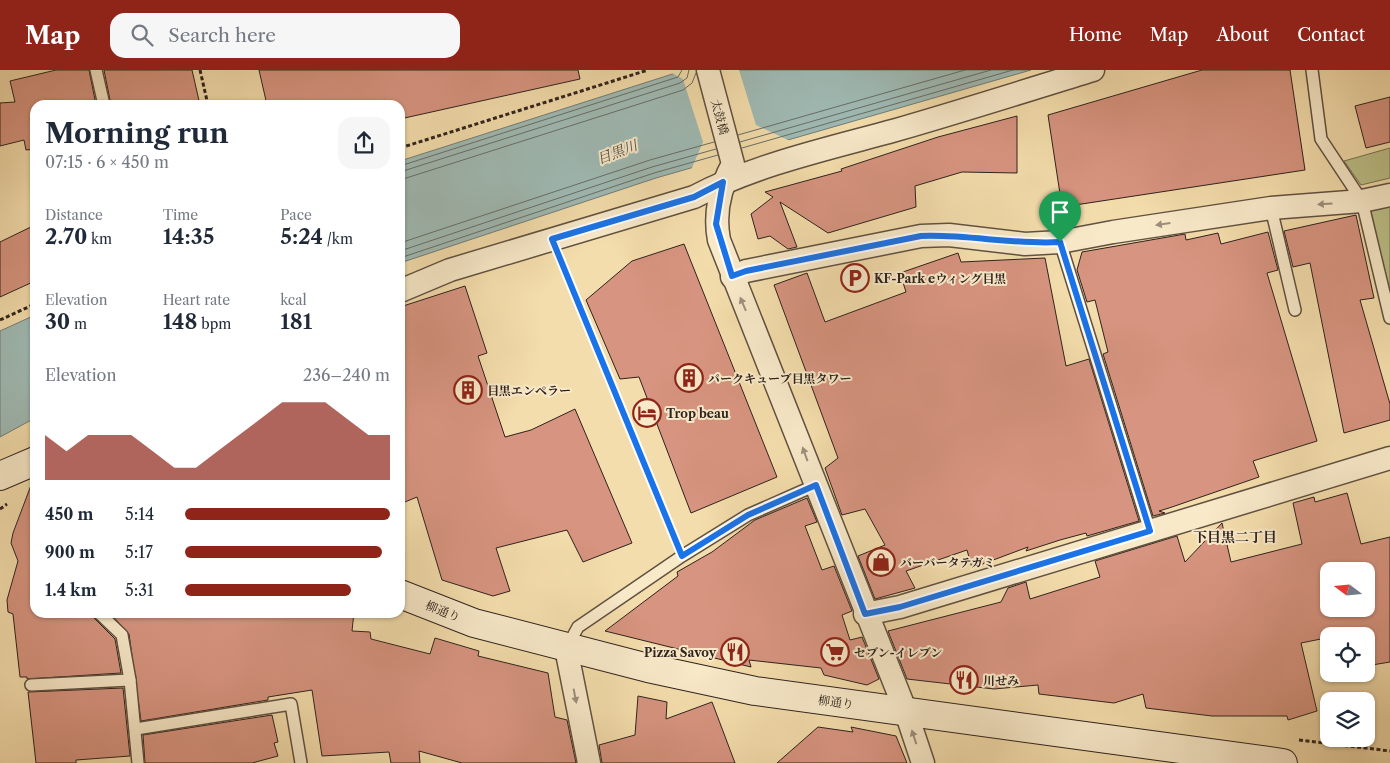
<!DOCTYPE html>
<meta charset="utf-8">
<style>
:root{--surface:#fff;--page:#f6f6f7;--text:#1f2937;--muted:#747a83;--accent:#8f2418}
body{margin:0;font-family:"Libre Caslon Text","Noto Serif JP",serif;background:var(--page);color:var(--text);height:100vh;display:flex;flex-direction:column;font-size:19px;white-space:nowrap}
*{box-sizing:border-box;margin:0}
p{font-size:16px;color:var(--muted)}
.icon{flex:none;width:28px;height:28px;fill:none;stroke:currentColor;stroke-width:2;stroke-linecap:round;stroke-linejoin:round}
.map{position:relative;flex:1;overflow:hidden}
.details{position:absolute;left:30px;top:30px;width:375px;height:518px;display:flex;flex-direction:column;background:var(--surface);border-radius:15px;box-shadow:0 1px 4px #0004}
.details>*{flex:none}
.needle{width:32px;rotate:286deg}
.buttons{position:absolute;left:1320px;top:492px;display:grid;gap:10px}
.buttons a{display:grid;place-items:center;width:55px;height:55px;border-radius:10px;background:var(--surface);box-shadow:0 1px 4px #0004;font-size:25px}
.pin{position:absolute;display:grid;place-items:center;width:42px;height:42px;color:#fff;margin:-51px -21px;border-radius:50% 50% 50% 0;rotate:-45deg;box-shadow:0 0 5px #0007}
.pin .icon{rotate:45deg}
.round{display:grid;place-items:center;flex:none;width:52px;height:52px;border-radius:15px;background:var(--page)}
.summary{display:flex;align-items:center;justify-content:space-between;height:85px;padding:0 15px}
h1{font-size:28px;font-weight:700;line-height:38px}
.figures{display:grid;grid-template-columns:repeat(3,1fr);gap:8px;height:85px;padding:5px 15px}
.figures div{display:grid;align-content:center}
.figures b{font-size:21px;font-weight:700}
.figures small{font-size:14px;font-weight:400}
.figures p{font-size:14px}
.chart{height:140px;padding:10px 15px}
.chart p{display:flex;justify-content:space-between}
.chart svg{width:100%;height:90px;margin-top:5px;fill:var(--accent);opacity:.7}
ul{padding:0 15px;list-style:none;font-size:16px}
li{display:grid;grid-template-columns:80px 60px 1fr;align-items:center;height:38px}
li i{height:12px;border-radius:6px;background:var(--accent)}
header{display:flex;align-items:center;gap:30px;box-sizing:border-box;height:70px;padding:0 25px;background:var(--accent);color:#fff}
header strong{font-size:24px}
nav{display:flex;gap:28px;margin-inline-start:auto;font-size:18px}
.search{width:350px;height:45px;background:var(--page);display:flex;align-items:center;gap:12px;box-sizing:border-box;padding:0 18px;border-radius:15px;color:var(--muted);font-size:19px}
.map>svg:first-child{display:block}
</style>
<header>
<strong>Map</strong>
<div class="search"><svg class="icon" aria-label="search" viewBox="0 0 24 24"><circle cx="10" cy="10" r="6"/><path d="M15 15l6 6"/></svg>Search here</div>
<nav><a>Home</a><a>Map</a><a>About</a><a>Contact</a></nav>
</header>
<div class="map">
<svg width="1390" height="693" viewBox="0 0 1390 693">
<rect width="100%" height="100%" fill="#f4ddac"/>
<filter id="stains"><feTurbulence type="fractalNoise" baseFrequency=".004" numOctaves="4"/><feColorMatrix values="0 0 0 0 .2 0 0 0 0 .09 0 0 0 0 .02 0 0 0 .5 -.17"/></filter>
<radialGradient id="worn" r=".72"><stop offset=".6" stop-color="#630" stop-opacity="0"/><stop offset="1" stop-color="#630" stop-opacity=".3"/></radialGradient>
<g fill="#bcc088" stroke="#757152">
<polygon points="1390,78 1390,108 1361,115 1344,91"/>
<polygon points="1390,134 1390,226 1370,138"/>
</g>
<g fill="#9fbab4" stroke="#727d78">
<polygon points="685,0 1031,0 656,108 400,193 400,91"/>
<polygon points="35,245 35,348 0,367 0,261"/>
</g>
<polygon fill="#f4ddac" points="676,0 739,0 756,55 792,72 691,100 703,72 683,9 670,2"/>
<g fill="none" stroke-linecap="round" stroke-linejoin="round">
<g stroke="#666e68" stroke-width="1">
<polyline points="738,65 965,0"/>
<polyline points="740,72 991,0"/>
<polyline points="742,78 1013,0"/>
<polyline points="400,96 678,7 682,0"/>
<polyline points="400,102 680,13 687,8 689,0"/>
<polyline points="400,110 683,20 692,13 696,3"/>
<polyline points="400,173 650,90 714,72"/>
<polyline points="400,181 652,97 716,79"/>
<polyline points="400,188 654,103 718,85"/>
</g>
</g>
<g fill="#d79480" stroke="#2e221d" fill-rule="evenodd">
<polygon points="56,0 89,0 96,35 35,35 35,79 26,80 24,70 0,76 0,33 15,32 10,11"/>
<polygon points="104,0 192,0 200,35 111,35"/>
<polygon points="259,0 578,0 580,9 400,49 400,35 267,35"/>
<polygon points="1202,0 1290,0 1305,100 1062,137 1048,45"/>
<polygon points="1390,27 1390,72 1366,78 1355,36"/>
<polygon points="1017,46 1017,103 962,102 915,116 916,137 828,163 780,132 797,177 788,179 770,166 758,169 751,144 773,127 765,122 842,101 841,99 938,67"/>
<polygon points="1356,145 1374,228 1360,230 1390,334 1390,350 1344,363 1310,193 1293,197 1284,161"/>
<polygon points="35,155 35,211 0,227 0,172"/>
<polygon points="1268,162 1278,200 1267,203 1317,371 1253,391 1259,407 1169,438 1159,441 1165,443 1153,446 1103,284 1108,282 1095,230 1087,232 1077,200 1082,182 1185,164 1186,170 1218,163 1221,174"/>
<polygon points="684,174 777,407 691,443 639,307 620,309 586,230 632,191"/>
<polygon points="958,183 961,192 1045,188 1066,296 1089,289 1139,451 1087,466 1086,463 1060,470 1026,481 1028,477 972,498 967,480 906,501 915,518 875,529 858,486 885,475 865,439 842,445 825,398 838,388 774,215 807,203 825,252 906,222 900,203"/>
<polygon points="465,216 487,283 478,286 505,367 531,360 575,339 632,473 583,492 567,460 496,478 510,521 493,526 442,510 417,427 400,434 400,237"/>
<polygon points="33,410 35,410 35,542 91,542 93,547 115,569 121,603 27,609 27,607 20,607 13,544 8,542 7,530 18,491 11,473 13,463"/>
<path d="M1347,423L1361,474L1390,467V592L1366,596V560L1301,573L1317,641L1288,650L1287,646H1212L1146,638L1143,624L1114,633L1039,624L1038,615L994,619L907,609L888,561L1001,532L1008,518L1026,512L1030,529L1100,507L1095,491L1177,466L1185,492L1222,453L1231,492L1302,474L1293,433L1314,427L1315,432ZM1329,501H1366V539H1329Z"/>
<polygon points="807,428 817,452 805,456 822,500 834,496 852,541 842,545 850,570 862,567 879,609 867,615 824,605 821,598 749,590 751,597 605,561 678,506 677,502 712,482 755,450"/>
<polygon points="109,542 354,542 352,561 370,562 371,569 430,584 435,568 479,581 478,586 548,603 555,647 567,650 576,693 462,693 419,681 420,693 391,693 389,682 322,686 312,620 268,627 268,630 141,651 129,564"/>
<polygon points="123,618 130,686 76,690 76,693 36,693 28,622"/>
<polygon points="638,626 667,632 666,649 712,632 735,693 602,693 599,675 635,665"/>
<polygon points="272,645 278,672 274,673 278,686 252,693 145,693 143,665"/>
<polygon points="818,657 853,662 851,657 896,666 907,693 777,693"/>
</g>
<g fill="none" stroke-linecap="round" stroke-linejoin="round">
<defs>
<g id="lane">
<polyline points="96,0 104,35"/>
<polyline points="1312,0 1321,69 1362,131 1390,248"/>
<polyline points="1271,138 1295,240"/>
<polyline points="1060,172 1150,461"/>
<polyline points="98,542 122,565 130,610 138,693"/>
<polyline points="567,577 578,557 682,486 748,445 816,415"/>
<polyline points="31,615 130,610"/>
<polyline points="136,659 291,634 301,693"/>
</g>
<g id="street">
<path d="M708,0L733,94C720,117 714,144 719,170L906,642L923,693"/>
<polyline points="732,207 746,201 921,166 949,165 1025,174 1060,172 1113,162 1271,138 1362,131 1390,125"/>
<path d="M400,221L450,200L694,127C757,94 827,79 896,60C962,41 1028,20 1093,0"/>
<polyline points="865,544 900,537 1390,388"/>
<polyline points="566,578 589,693"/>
</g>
<g id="secondary">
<polyline points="0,406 35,391"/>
<polyline points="400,524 474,553 648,598 755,621 1283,693"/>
</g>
</defs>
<use href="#lane" stroke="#605141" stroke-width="14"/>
<use href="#street" stroke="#605141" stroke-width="25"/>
<use href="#secondary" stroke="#2e221d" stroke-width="30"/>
<g stroke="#2e221d" stroke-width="3" stroke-dasharray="4 2.5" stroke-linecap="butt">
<polyline points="200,0 208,35"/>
<polyline points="400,78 648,0"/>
<polyline points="562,193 674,467"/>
<polyline points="0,250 35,234"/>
<polyline points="0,439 7,434"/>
<polyline points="1299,670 1390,681"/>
</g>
<use href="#lane" stroke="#f8e9c9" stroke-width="11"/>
<use href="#street" stroke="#f8e9c9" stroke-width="22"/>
<use href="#secondary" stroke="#f8e9c9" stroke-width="28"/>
</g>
<defs><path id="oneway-solid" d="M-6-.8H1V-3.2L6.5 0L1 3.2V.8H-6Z" transform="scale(1.25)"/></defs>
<g fill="#9d8f7c">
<use href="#oneway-solid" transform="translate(1325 134) rotate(176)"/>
<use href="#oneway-solid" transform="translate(1163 154) rotate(172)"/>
<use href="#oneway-solid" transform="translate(743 234) rotate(-113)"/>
<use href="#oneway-solid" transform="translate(805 384) rotate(-110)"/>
<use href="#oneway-solid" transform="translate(575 626) rotate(79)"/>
<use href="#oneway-solid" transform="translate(914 667) rotate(-108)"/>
</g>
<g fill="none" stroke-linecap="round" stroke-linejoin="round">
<defs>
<path id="route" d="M723,112L716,154L732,206L746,201L921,166C968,164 1013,175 1060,172L1150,461L900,537L865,544L816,415L748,445L682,486L552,169L694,127Z"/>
</defs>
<use href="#route" stroke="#fff" stroke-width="10"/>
<use href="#route" stroke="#1a73e8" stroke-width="6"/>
</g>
<defs>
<symbol id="parking-ring" viewBox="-11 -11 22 22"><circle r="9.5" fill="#f8e9c9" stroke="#8f2418" stroke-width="1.5"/><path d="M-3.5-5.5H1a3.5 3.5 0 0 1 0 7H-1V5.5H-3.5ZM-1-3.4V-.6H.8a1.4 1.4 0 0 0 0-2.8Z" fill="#8f2418"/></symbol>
<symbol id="building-ring" viewBox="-11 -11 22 22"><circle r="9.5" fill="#f8e9c9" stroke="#8f2418" stroke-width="1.5"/><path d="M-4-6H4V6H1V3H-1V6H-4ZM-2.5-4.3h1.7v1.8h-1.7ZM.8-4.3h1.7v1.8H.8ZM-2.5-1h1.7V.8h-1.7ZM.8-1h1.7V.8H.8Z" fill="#8f2418"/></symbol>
<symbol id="hotel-ring" viewBox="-11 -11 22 22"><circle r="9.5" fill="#f8e9c9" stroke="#8f2418" stroke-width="1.5"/><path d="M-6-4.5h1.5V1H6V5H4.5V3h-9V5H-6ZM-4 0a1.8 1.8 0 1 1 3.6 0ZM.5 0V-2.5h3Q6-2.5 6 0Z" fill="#8f2418"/></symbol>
<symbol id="shop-ring" viewBox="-11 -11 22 22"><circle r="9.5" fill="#f8e9c9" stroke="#8f2418" stroke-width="1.5"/><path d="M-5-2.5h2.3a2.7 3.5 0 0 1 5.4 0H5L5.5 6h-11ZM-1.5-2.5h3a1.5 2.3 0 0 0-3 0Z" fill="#8f2418"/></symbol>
<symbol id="restaurant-ring" viewBox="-11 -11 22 22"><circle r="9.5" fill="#f8e9c9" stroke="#8f2418" stroke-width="1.5"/><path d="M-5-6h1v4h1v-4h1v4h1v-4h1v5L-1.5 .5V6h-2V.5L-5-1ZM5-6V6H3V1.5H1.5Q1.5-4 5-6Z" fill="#8f2418"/></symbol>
<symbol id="supermarket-ring" viewBox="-11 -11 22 22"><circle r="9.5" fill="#f8e9c9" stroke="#8f2418" stroke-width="1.5"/><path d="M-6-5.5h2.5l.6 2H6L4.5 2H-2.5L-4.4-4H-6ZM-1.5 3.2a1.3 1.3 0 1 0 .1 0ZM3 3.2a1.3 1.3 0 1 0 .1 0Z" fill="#8f2418"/></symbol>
</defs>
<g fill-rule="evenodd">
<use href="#parking-ring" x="839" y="192" width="32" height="32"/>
<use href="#building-ring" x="673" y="292" width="32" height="32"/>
<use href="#building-ring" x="452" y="304" width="32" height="32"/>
<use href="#hotel-ring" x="631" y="327" width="32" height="32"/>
<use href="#shop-ring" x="865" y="476" width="32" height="32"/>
<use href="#restaurant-ring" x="719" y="566" width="32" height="32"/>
<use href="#supermarket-ring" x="819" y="566" width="32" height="32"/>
<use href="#restaurant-ring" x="948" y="594" width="32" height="32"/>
</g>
<g text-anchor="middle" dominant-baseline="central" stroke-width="4" stroke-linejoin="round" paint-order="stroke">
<g font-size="12" fill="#2e221d" stroke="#f8e9c9">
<text transform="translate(720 47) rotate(75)">太鼓橋</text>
<text transform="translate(443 541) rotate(22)">柳通り</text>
<text transform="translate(836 632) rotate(8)">柳通り</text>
</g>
<g font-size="12" font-weight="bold" fill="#2e221d" stroke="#f8e9c9" text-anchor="start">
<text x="874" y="208">KF-Park eウィング目黒</text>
<text x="708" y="308">パークキューブ目黒タワー</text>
<text x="487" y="320">目黒エンペラー</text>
<text x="666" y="343">Trop beau</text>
<text x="900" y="492">バーバータテガミ</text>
<text x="716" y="582" text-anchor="end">Pizza Savoy</text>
<text x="854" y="582">セブン-イレブン</text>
<text x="983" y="610">川せみ</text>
</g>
<g font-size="14" font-style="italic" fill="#50504a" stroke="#f8e9c9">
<text transform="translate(617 82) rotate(-21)">目黒川</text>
</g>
<g font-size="14" font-weight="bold" fill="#2e221d" stroke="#f8e9c9">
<text x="1235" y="467">下目黒二丁目</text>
</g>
</g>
<rect width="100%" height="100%" filter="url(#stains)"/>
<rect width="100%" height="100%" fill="url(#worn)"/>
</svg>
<div class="buttons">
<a><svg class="needle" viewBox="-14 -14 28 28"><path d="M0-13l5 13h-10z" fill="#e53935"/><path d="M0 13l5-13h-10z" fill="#747a83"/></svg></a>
<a><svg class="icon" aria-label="locate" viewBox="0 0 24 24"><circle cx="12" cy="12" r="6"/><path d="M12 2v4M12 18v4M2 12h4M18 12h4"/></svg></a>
<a><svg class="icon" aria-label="layers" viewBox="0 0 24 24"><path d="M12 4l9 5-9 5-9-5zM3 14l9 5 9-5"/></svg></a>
</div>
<div class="pin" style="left:1060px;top:172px;background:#1e9e55"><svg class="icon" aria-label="arrive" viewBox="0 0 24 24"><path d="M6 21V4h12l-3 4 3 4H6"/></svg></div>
<section class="details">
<div class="summary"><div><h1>Morning run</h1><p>07:15 · 6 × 450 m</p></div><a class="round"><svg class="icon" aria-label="share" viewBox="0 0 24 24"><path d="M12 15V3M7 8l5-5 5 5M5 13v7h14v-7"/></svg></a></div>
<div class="figures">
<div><p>Distance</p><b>2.70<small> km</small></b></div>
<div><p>Time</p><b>14:35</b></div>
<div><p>Pace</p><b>5:24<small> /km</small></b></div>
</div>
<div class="figures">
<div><p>Elevation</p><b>30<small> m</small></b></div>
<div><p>Heart rate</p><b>148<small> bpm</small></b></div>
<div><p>kcal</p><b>181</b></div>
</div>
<div class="chart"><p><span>Elevation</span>236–240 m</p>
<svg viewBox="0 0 160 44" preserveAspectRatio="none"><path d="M0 44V22L10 30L20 22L30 22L40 22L50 30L60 38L70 38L80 30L90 22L100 14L110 6L120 6L130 6L140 14L150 22L160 22V44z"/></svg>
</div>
<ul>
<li><b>450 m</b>5:14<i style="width:100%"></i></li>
<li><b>900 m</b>5:17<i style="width:96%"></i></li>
<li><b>1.4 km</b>5:31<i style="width:81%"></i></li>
</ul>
</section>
</div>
